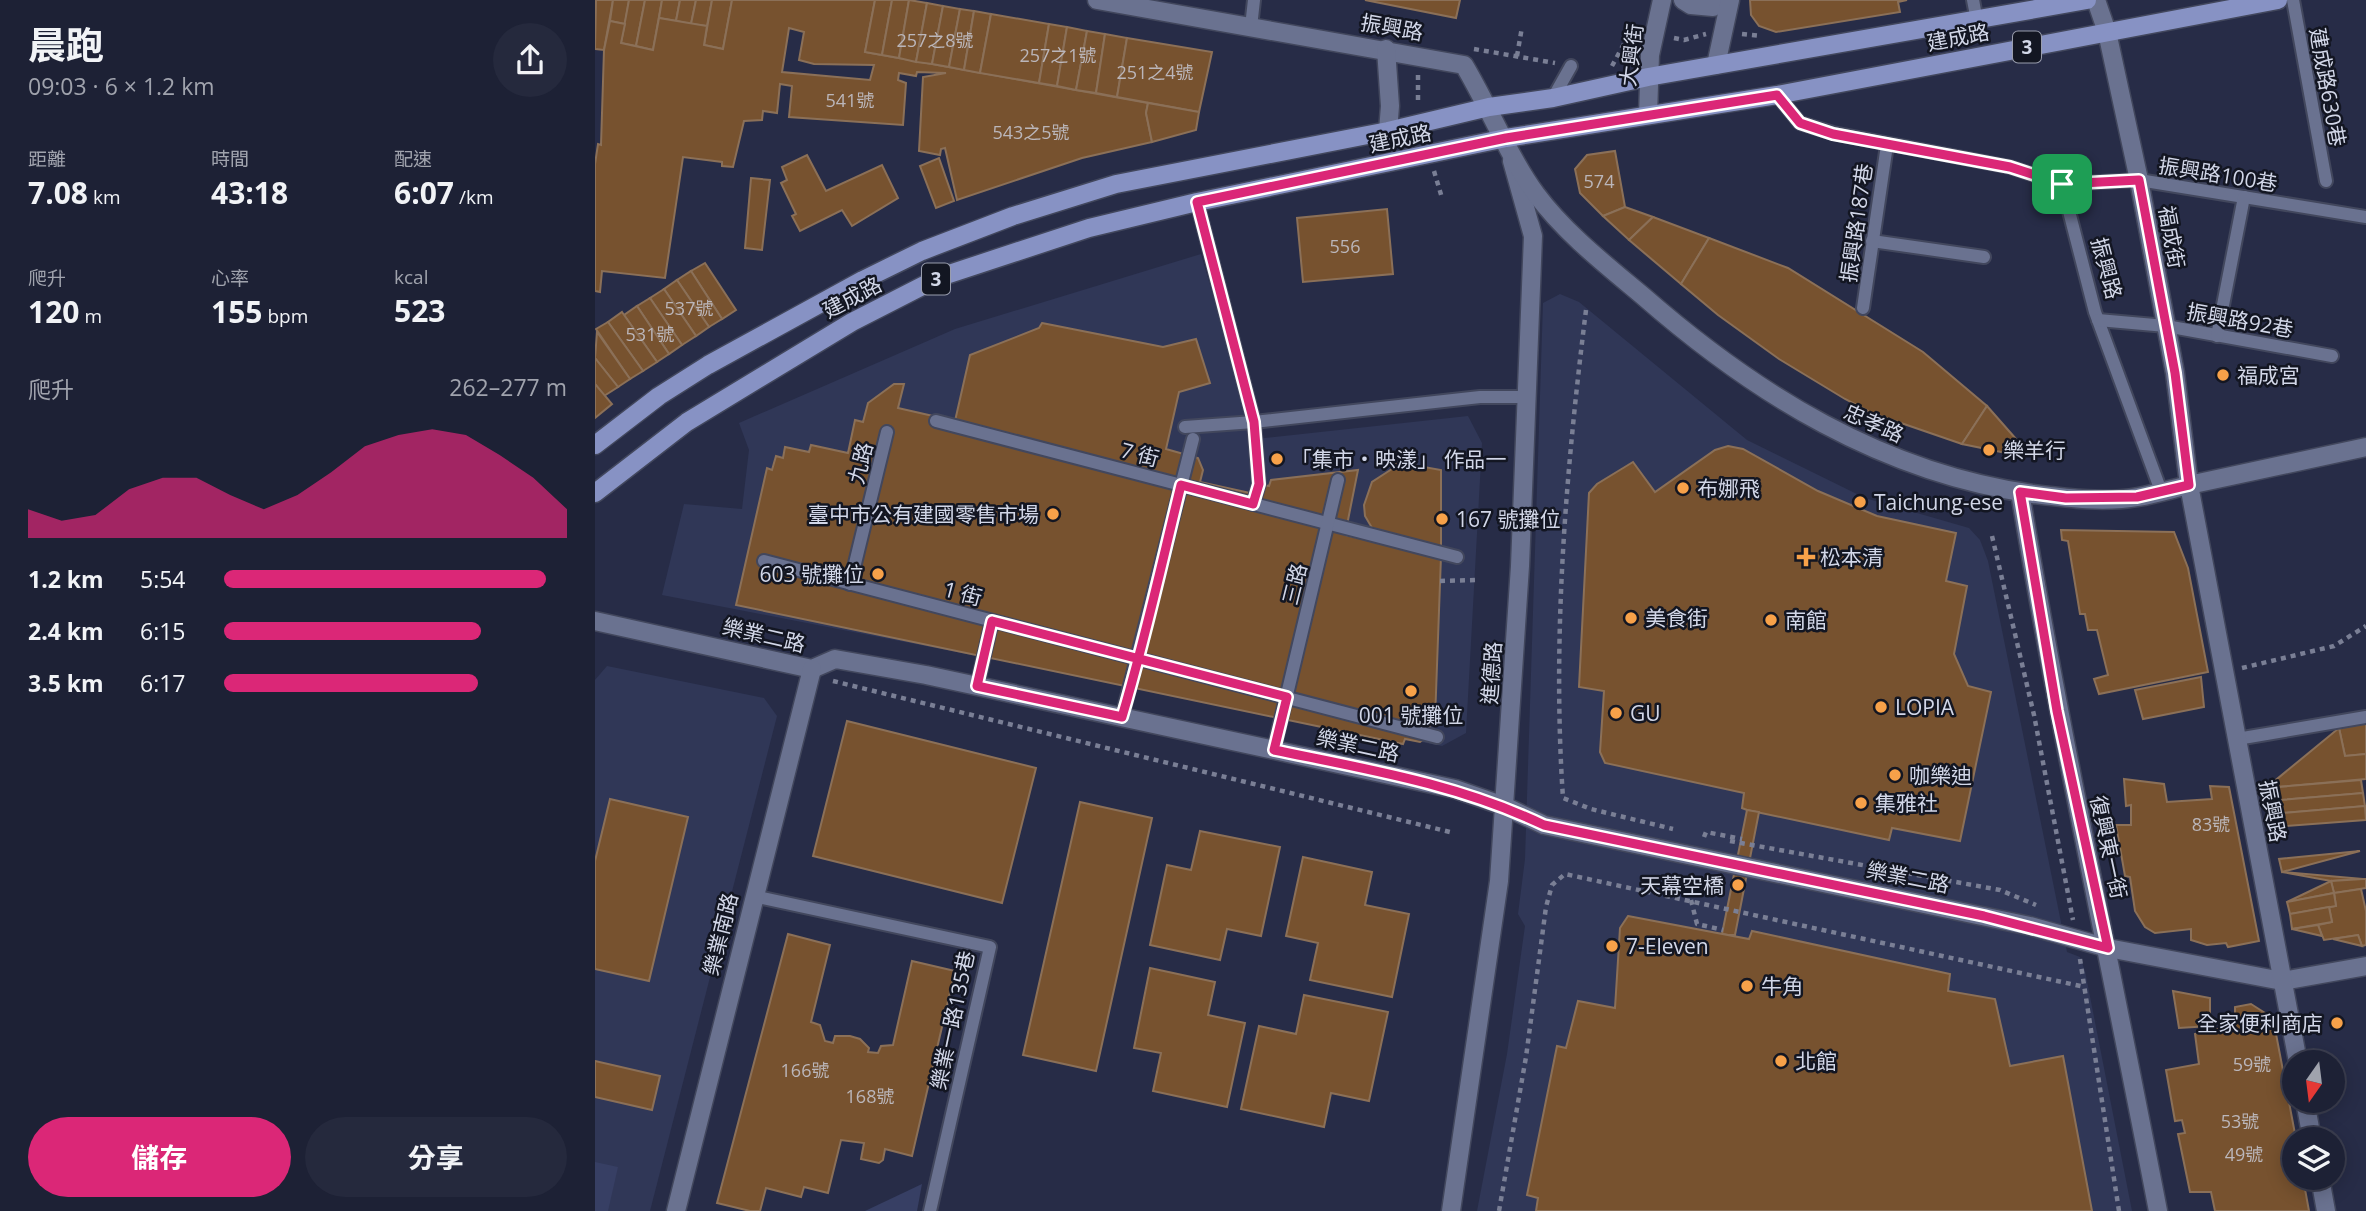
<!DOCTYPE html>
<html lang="zh-TW">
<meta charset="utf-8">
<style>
:root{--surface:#1d2135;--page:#25293d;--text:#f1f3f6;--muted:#a0a3ad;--line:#3b3e50;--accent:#db2777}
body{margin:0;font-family:"Open Sans","Noto Sans TC",sans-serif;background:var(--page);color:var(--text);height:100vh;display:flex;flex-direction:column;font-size:26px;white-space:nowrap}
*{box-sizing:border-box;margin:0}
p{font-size:23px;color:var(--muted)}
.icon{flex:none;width:38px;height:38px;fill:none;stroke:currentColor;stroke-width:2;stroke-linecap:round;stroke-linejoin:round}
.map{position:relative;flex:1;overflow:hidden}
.details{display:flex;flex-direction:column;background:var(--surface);width:595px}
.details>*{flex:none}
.needle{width:46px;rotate:194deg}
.controls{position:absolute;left:1687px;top:1050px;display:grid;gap:14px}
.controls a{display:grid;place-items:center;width:63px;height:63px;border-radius:50%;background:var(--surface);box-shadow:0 4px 18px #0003,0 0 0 2px var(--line);font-size:35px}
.pin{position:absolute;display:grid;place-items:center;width:60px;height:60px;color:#fff;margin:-30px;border-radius:14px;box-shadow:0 4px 10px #0006}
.round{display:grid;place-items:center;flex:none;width:74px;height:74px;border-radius:37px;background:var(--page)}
.summary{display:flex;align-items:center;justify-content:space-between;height:119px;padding:0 28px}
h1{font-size:38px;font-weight:700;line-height:52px}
.metrics{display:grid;grid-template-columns:repeat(3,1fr);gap:10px;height:119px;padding:7px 28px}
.metrics div{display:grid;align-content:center}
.metrics b{font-size:30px;font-weight:700}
.metrics small{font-size:19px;font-weight:400}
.metrics p{font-size:19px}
.chart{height:196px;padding:14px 28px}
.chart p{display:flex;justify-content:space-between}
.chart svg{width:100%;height:126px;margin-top:7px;fill:var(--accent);opacity:.7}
.primary-button{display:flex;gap:14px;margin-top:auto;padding:14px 28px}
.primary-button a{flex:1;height:80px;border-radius:42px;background:var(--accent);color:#fff;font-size:28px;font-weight:700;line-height:80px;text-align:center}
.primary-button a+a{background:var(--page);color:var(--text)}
ul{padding:0 28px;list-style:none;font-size:23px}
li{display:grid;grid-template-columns:112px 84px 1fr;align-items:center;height:52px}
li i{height:18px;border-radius:9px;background:var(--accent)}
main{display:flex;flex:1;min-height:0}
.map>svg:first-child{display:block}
</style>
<main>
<section class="details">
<div class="summary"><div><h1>晨跑</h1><p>09:03 · 6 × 1.2 km</p></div><a class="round"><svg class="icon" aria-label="share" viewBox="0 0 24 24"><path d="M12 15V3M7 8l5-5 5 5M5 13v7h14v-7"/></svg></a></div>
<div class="metrics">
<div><p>距離</p><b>7.08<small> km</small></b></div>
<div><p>時間</p><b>43:18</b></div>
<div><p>配速</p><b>6:07<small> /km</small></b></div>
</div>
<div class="metrics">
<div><p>爬升</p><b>120<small> m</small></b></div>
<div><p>心率</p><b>155<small> bpm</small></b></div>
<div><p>kcal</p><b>523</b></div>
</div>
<div class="chart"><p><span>爬升</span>262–277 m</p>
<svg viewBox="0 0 160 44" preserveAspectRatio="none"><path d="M0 44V34L10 38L20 36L30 27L40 23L50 23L60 29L70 34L80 29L90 21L100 12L110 8L120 6L130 8L140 15L150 23L160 34V44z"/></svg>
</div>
<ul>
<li><b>1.2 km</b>5:54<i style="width:94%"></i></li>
<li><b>2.4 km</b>6:15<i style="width:75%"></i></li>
<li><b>3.5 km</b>6:17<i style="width:74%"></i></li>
</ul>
<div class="primary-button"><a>儲存</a><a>分享</a></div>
</section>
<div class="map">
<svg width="1771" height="1211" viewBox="0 0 1771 1211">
<rect width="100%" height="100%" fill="#272c47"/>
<g fill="#303757">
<polygon points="606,254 660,439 873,416 887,443 871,733 847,746 67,595 89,504 147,509 154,450 144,423 360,329"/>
<polygon points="965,294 984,302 1152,440 1270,498 1374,528 1385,540 1393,561 1472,952 1485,957 1490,971 1537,1211 882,1211 912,1054 930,926 923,914 930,859 948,303"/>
<polygon points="12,666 169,698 182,716 55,1211 0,1211 0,680"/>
</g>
<g fill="#373f64">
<polygon points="0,1162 23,1167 13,1211 0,1211"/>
<polygon points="327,1184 322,1211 270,1211"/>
</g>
<g fill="#77522f" stroke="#8b7058" stroke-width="2" fill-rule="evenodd">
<polygon points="1,0 18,0 9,50 0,49"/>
<polygon points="18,0 34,0 30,24 15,21"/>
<polygon points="34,0 50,0 41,46 26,43"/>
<polygon points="50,0 67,0 58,50 41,46"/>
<polygon points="67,0 85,0 81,21 64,18"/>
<polygon points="85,0 101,0 96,24 81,21"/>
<polygon points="101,0 117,0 112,26 96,24"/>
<polygon points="117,0 137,0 128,49 109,45"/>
<path d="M137,0H280L270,52L553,103L551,113L557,142L487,158L362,200L350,148L346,149L345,155L324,151L328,77L351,73L322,72L321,76L304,73L303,80L311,83L308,125L194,117L197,86L185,84L182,113L168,111L167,120L149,121L138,167L127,166V162L88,157L70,278L7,271L5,292L0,291V164L3,144L6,145L9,50L15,21L30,24L26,43L58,50L64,18L112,26L109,45L128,49ZM194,28L209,32L204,60L219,64L279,65L275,80L187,72Z"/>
<polygon points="280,0 297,0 287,55 270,52"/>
<polygon points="297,0 314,0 304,58 287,55"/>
<polygon points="314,0 332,3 321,62 304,58"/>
<polygon points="770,0 865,0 861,18"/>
<polygon points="1155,0 1312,0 1303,2 1305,12 1181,32 1164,26 1156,15"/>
<polygon points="332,3 348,6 337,64 321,62"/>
<polygon points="348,6 365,9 354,67 337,64"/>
<polygon points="365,9 379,11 369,70 354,67"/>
<polygon points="379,11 396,14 385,73 369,70"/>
<polygon points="396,14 454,24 444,83 385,73"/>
<polygon points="454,24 472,27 462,86 444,83"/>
<polygon points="472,27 492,31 481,90 462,86"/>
<polygon points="492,31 510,34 501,93 481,90"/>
<polygon points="510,34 532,38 522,97 501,93"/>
<polygon points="532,38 617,52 604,112 522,97"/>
<polygon points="553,103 604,112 601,130 557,142 551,113"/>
<polygon points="1020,151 1030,207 1008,216 985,193 980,169 992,155"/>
<polygon points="212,155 231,191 287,165 303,198 257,226 247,210 205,231 197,216 201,214 186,183 192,180 187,167"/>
<polygon points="344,158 359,201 341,208 325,166"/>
<polygon points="156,178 175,180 167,250 150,248"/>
<polygon points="1030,207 1058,217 1034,240 1008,216"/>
<polygon points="792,209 798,274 708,282 702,218"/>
<polygon points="1058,217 1114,238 1086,284 1034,240"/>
<polygon points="1114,238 1193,268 1328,352 1392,406 1367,444 1277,413 1250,399 1184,359 1123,315 1086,284"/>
<polygon points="110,263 141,310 127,319 96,271"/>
<polygon points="96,271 127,319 114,327 82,280"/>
<polygon points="82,280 114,327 101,336 69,289"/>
<polygon points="69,289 101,336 87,345 55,298"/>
<polygon points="55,298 87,345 74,354 42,306"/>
<polygon points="42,306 74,354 62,362 29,315"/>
<polygon points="27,312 62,362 48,371 13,322"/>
<polygon points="13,322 48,371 35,379 1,329"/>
<polygon points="447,323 568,347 601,339 615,383 584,392 571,449 603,458 608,470 605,482 655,493 664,484 674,486 676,480 763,470 750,535 846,556 840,720 835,720 834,735 825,742 810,739 808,744 141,605 172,468 177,470 181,456 188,458 190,447 214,452 216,445 253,453 260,420 268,422 273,403 299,384 309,384 303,408 360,421 375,355 444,328"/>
<polygon points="2,332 35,379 23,387 0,358"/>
<polygon points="0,358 23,387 9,396 0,384"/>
<polygon points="0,384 17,404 0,418"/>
<polygon points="1392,406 1421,439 1421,455 1367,444"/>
<polygon points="1133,446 1148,449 1223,491 1282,516 1361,533 1351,581 1372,586 1359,654 1373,686 1396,692 1365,841 1297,828 1294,840 1152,810 1147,808 1149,793 1010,763 1005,752 1009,691 984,687 994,493 1002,484 1038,462 1060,492 1120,450"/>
<polygon points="801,462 846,470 846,556 780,533 770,516 769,505 777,482 800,467"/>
<polygon points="1466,530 1579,532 1593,568 1613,672 1504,694 1499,679 1513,675 1502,630 1493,630 1490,614 1485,614 1473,541 1467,540"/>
<polygon points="1606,677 1609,707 1548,719 1540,690"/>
<polygon points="252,721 441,768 407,903 218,856"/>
<polygon points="1771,723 1771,754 1750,756 1744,728"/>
<polygon points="1744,728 1750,756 1771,754 1771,779 1671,788"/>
<polygon points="1529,779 1569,784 1572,802 1617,799 1615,786 1634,787 1664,941 1633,947 1631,943 1612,945 1596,940 1596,929 1560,933 1550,927 1540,911 1535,877 1530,876 1521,825 1536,825 1536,805 1531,806"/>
<polygon points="1766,780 1768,793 1674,801 1671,788"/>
<polygon points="1768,793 1770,806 1676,814 1674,801"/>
<polygon points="15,799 93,817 54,981 0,969 0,861"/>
<polygon points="485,802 557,818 501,1071 428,1055"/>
<polygon points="1770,806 1771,820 1679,827 1676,814"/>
<polygon points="1152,810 1164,812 1140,935 1133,935 1127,934"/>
<polygon points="605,831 685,847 666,936 632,929 625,960 555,945 572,865 596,870"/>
<polygon points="1765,851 1687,872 1684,859"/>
<polygon points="708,857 777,872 770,905 814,914 797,997 715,980 723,943 691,936"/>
<polygon points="1687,872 1768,879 1736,881"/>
<polygon points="1768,879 1771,879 1771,888 1739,893 1736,881"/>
<polygon points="1736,881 1739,893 1692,902"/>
<polygon points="1766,889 1771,911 1771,945 1767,946 1763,935 1729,940 1723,925 1737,922 1734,907 1741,906 1739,893"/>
<polygon points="1739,893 1741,906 1695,914 1692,902"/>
<polygon points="1734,907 1737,922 1697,929 1695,914"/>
<polygon points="1033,916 1154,939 1157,931 1355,974 1353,991 1400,999 1415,1066 1468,1056 1497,1211 941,1211 943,1198 932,1195 962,1046 971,1048 983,1001 1020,1008 1025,928"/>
<polygon points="1723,925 1727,936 1697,929"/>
<polygon points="193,934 235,945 216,1022 225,1025 230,1041 238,1043 240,1036 255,1036 265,1039 274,1048 273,1052 283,1053 286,1046 298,1045 317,961 360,971 317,1156 290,1149 288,1160 284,1163 266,1159 269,1143 246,1140 233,1193 209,1187 206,1197 171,1188 165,1211 155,1211 122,1203"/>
<polygon points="1763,935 1767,946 1738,939"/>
<polygon points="555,968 620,982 613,1015 650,1023 632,1107 558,1091 566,1053 539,1048"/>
<polygon points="1578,991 1615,998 1615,1026 1584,1028"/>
<polygon points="709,995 793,1012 774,1101 736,1093 729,1127 646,1109 664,1026 701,1034"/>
<polygon points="1656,1004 1678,1018 1701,1139 1699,1178 1708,1178 1714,1211 1620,1211 1616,1192 1595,1192 1583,1134 1590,1133 1587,1120 1580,1121 1571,1070 1604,1064 1600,1034 1631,1027 1633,1022 1640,1021 1640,1007"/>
<polygon points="0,1061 65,1076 57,1110 0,1097"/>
</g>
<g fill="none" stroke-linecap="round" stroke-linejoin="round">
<defs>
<g id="service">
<polyline points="1378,0 1382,21"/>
<polyline points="1698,0 1731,181"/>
<polyline points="656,27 659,0"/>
<polyline points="1182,95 1205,123 1238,133 1415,167 1467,184 1544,180 1771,217"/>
<polyline points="958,98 976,66"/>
<polyline points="1467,184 1500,312 1566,491"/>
<polyline points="602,202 659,422 885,397 931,397"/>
<polyline points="1277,241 1389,257"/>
<polyline points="1268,308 1292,145"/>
<polyline points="1503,320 1571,326 1737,356"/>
<polyline points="1622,336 1649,197"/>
<polyline points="341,421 862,557"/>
<polyline points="590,427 659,422 664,484 658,504"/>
<polyline points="169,561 842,737"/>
<polyline points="255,584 292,432"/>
<polyline points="382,686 397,621"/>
<polyline points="527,717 598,439"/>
<polyline points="1642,739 1771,717"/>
<polyline points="679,749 743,480"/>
<polyline points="158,896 395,947 335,1211"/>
</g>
<g id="minor">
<polyline points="1088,0 1096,5 1118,7 1126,0"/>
<polyline points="1501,0 1512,32 1544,180 1580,373 1594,485 1771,447"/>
<polyline points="1121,65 1135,0"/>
<polyline points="1053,115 1055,55 1067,0"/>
<path d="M1425,492C1465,733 1517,971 1563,1211"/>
<polyline points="0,621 217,669 240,659 331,675 860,789 909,806 949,825 1435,926 1513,948 1687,981 1771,966"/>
<polyline points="81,1211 217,669"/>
<polyline points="856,1211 904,881 925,566 938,236 917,161"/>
</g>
<g id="secondary">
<path d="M502,0L869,65C893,105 914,157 941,194C970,233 1011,265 1048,296C1160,394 1288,473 1438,494C1471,498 1509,503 1543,497C1560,494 1577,489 1594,485L1703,1062"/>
<polyline points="791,49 795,106 793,131"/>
<polyline points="1710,1101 1717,1139"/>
<polyline points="1725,1178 1731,1211"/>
</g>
<g id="primary">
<polyline points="0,445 64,396 113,365 268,280 327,251 418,216 521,184 793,131 894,107 958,98 1053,77 1492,0"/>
<polyline points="0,493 92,422 257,322 345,277 494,228 602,202 911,138 1182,95 1683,0"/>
</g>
</defs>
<use href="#service" stroke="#42475d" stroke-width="16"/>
<use href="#minor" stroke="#42475d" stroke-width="21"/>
<use href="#secondary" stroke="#42475d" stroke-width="21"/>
<use href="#primary" stroke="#42475d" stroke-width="21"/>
<g stroke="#7a7f95" stroke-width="4.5" stroke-dasharray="5 5" stroke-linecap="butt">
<polyline points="1147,34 1166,36"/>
<polyline points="1079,38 1089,40 1111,34"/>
<polyline points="879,49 960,63"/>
<polyline points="922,56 927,27"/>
<polyline points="1017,66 1037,29 1043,30"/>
<polyline points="823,75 823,105"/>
<polyline points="839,171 847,198"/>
<path d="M991,310C971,470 957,637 968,798L996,809L1078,829"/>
<polyline points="1397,536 1439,715 1478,920"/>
<polyline points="845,581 880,580"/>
<polyline points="1647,668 1739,646 1771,626"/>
<polyline points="238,681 859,833"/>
<polyline points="1109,837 1111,832 1147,839"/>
<polyline points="1135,841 1405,890 1441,905"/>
<polyline points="1096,900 1102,924 1128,930"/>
<polyline points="1485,959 1524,1211"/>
<polyline points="904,1211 931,1057 951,907 957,885 970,874 1490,987"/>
</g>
<use href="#service" stroke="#6a7290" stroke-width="12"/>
<use href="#minor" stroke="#6a7290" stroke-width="18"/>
<use href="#secondary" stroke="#6a7290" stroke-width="18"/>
<use href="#primary" stroke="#8792c4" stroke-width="18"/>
</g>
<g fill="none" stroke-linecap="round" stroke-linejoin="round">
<defs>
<path id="route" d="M1467,184L1415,167L1238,134L1205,123L1182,95L911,138L602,202L659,422L664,484L658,504L586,485C567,562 550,640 527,717L382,686L397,621C496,646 594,672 692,697L679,750C771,769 863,784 949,825L1389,916L1513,948L1462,711L1425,492L1471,498L1542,497L1594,485L1580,373L1544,180L1467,184"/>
</defs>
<use href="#route" stroke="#fff" stroke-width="14"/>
<use href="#route" stroke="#db2777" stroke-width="9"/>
</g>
<g fill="#f7a149" stroke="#131622" stroke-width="2.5">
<circle cx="1628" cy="375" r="7"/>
<circle cx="1394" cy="450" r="7"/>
<circle cx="682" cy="459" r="7"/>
<circle cx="1088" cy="488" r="7"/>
<circle cx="1265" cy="502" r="7"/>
<circle cx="458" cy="514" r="7"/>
<circle cx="847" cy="519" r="7"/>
<path d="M1207.5 546.5h7v7h7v7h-7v7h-7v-7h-7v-7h7z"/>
<circle cx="283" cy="574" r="7"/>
<circle cx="1036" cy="618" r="7"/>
<circle cx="1176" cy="620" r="7"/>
<circle cx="816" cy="691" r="7"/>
<circle cx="1286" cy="707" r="7"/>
<circle cx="1021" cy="713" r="7"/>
<circle cx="1300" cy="775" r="7"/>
<circle cx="1266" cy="803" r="7"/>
<circle cx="1143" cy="885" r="7"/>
<circle cx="1017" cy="946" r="7"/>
<circle cx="1152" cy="986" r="7"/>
<circle cx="1742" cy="1023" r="7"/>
<circle cx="1186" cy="1061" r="7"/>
</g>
<g text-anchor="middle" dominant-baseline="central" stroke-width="5" stroke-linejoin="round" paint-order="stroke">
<g font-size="18" fill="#bbb6ba">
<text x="340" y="40">257之8號</text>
<text x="463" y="55">257之1號</text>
<text x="560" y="72">251之4號</text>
<text x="255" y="100">541號</text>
<text x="436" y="132">543之5號</text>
<text x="1004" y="181">574</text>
<text x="750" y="246">556</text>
<text x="94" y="308">537號</text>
<text x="55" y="334">531號</text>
<text x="1616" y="824">83號</text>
<text x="1657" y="1064">59號</text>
<text x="210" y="1070">166號</text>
<text x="275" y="1096">168號</text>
<text x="1645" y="1121">53號</text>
<text x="1649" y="1154">49號</text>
</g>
<g fill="#131622" stroke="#999dad" stroke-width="2">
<rect x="1418" y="31.5" width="28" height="31" rx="5"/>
<rect x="327" y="263.5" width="28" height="31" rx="5"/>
</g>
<g font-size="19" font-weight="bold" fill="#d2d7e8">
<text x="1432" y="47">3</text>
<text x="341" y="279">3</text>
</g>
<g font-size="21" fill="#d2d7e8" stroke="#131622">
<text transform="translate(797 27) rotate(10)">振興路</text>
<text transform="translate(1363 37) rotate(-11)">建成路</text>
<text transform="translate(1036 55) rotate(-83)">大興街</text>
<text transform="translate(1733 87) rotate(80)">建成路630巷</text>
<text transform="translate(805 138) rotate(-12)">建成路</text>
<text transform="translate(1623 174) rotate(9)">振興路100巷</text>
<text transform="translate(1261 223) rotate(-82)">振興路187巷</text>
<text transform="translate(1577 237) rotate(80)">福成街</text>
<text transform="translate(1512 268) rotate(75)">振興路</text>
<text transform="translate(257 297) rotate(-28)">建成路</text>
<text transform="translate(1645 320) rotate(10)">振興路92巷</text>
<text transform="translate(1279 423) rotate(24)">忠孝路</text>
<text transform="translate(545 454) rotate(15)">7 街</text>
<text transform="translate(265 463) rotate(-76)">九路</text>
<text transform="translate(699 584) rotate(-76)">三路</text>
<text transform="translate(368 593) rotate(15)">1 街</text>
<text transform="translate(169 635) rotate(13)">樂業二路</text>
<text transform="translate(896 673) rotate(-86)">進德路</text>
<text transform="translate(763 745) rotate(12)">樂業二路</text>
<text transform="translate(1678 811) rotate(79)">振興路</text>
<text transform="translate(1514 847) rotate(78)">復興東一街</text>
<text transform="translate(1313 877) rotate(11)">樂業二路</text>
<text transform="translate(125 934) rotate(-76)">樂業南路</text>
<text transform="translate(357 1020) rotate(-78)">樂業一路135巷</text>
</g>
<g font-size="21" fill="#d2d7e8" stroke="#131622" text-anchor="start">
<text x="1642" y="375">福成宮</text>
<text x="1408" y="450">樂羊行</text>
<text x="696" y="459">「集市‧映漾」 作品一</text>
<text x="1102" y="488">布娜飛</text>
<text x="1279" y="502">Taichung-ese</text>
<text x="444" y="514" text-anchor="end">臺中市公有建國零售市場</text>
<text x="861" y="519">167 號攤位</text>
<text x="1225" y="557">松本清</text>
<text x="269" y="574" text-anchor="end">603 號攤位</text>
<text x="1050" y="618">美食街</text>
<text x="1190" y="620">南館</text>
<text x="1300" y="707">LOPIA</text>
<text x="1035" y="713">GU</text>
<text x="816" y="715" text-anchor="middle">001 號攤位</text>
<text x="1314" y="775">咖樂迪</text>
<text x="1280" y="803">集雅社</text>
<text x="1129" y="885" text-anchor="end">天幕空橋</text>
<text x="1031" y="946">7-Eleven</text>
<text x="1166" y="986">牛角</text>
<text x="1728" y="1023" text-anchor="end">全家便利商店</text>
<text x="1200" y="1061">北館</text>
</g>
</g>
</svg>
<div class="controls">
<a><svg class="needle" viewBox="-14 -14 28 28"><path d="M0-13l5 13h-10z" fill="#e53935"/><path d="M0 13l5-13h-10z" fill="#a0a3ad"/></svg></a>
<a><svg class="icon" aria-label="layers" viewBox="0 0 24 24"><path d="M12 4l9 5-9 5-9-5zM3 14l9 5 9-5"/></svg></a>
</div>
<div class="pin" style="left:1467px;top:184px;background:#1e9e55"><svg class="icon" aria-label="arrive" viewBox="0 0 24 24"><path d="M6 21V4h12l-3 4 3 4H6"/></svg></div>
</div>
</main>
